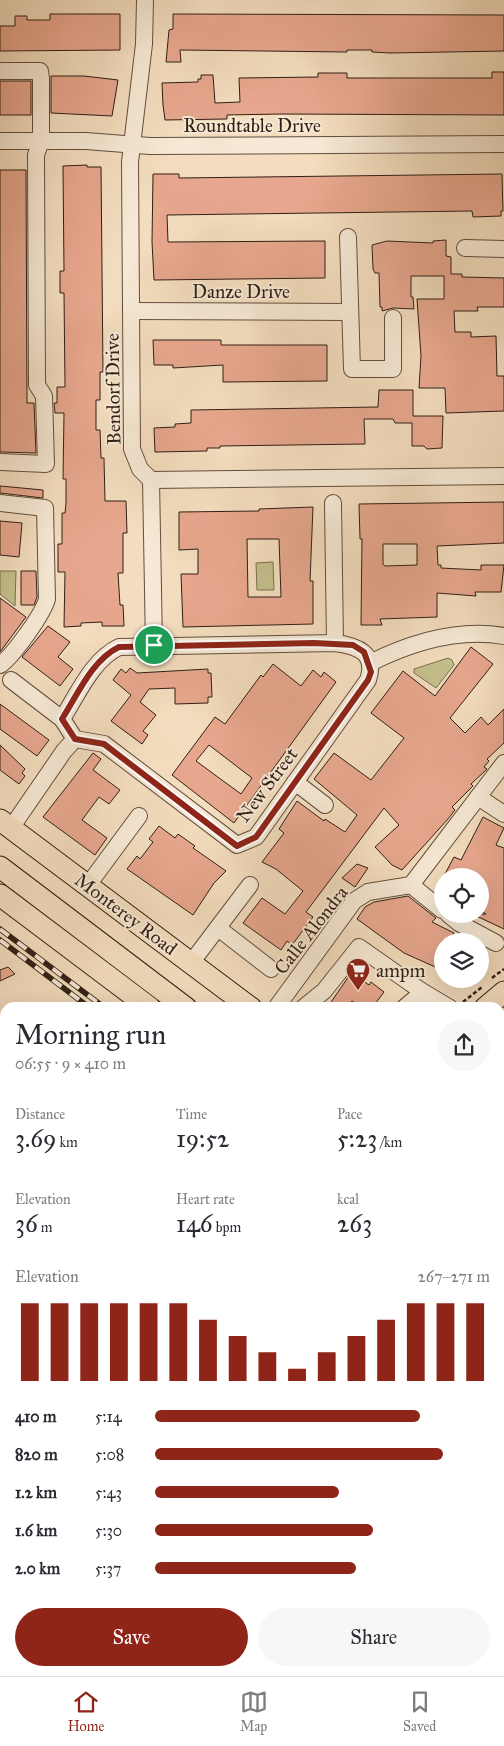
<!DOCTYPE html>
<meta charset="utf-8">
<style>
:root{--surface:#fff;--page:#f7f7f7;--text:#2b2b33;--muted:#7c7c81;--line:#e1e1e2;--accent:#8f2418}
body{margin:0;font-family:"IM FELL Great Primer",serif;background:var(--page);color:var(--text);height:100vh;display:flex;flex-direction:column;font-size:19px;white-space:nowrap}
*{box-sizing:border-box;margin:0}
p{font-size:16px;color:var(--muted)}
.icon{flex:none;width:28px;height:28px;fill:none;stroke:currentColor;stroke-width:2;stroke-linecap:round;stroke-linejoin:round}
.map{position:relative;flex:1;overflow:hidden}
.drawer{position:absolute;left:0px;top:1002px;width:505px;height:674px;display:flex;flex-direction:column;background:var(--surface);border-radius:15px 15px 0 0;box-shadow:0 5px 20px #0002}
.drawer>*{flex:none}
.tools{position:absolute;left:434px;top:868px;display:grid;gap:10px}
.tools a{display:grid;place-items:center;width:55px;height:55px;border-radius:50%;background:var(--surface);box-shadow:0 5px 20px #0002;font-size:25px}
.pin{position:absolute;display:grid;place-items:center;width:42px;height:42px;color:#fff;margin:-21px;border:2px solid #fff;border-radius:50%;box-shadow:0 1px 5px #0007}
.round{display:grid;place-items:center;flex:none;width:52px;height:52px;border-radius:26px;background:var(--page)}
.summary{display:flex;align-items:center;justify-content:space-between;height:85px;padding:0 15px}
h1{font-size:28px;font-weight:600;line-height:38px}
.figures{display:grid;grid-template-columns:repeat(3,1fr);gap:8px;height:85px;padding:5px 15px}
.figures div{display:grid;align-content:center}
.figures b{font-size:25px;font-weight:600}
.figures small{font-size:14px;font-weight:400}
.figures p{font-size:14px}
.chart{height:140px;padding:10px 15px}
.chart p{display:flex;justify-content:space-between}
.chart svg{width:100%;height:90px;margin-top:5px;stroke:var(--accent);stroke-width:6}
.action{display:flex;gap:10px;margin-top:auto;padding:10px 15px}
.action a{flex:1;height:58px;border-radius:30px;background:var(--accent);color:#fff;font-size:20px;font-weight:600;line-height:58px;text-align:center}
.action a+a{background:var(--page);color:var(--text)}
ul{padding:0 15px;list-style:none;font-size:16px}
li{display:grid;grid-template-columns:80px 60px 1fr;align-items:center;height:38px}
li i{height:12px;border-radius:6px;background:var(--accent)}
.dock{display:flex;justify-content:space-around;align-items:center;height:70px;border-top:1px solid var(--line);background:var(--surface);font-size:14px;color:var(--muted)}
.dock a{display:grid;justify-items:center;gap:2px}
.dock .current{color:var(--accent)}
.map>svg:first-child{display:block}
</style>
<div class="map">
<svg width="504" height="1676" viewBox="0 0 504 1676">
<rect width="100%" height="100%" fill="#f3ddbe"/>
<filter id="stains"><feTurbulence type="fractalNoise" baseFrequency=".004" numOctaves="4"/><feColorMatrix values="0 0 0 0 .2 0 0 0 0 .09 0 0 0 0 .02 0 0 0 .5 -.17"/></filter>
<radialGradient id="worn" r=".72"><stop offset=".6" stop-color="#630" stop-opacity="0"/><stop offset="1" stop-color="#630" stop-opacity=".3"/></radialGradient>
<g fill="#c3bf8c" stroke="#7a6f50">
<polygon points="273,562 274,590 257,590 256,563"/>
<polygon points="0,571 16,571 15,606 0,594"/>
<polygon points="448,658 452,660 454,665 436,688 414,673 414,669"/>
</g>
<g fill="#e7a78e" stroke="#301f15" fill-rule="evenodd">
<polygon points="50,14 120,14 120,50 0,51 0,26 15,26 15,16 27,16 27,20 50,20"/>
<polygon points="173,14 504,15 504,51 390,53 372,52 372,50 347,50 347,52 180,50 181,62 166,62 169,30 173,29"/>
<polygon points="492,72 504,72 504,115 281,114 227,115 227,119 165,120 163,105 162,83 198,82 198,79 201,79 201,75 213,75 215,103 240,102 239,78 318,77 318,73 347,73 347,78 492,78"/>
<polygon points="51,76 84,76 118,80 112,116 51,113"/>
<rect x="0" y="81" width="31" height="34"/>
<polygon points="87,165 87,167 101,167 103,372 100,372 100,400 96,400 96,430 100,430 101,458 104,458 105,501 126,501 127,533 123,533 123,573 118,573 120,605 123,605 124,626 102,626 102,622 81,623 81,626 64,627 65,572 58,572 58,544 62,544 62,513 65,513 66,503 66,479 63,479 64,413 55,413 54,403 57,403 57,387 65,387 64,293 60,293 60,271 64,271 63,166"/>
<polygon points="0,170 26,170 27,403 34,403 36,453 0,452"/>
<polygon points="153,174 179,174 179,178 502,174 503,211 501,211 501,216 473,217 472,211 167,215 168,242 325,241 325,278 154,280 152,242"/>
<polygon points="446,240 446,256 451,257 451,274 462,274 462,277 504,278 504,307 477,307 478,311 454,311 455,332 471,332 471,337 496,336 497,376 504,376 504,411 446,413 445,388 419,388 421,356 417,299 444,299 444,276 411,276 411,297 413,297 414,309 393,308 382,311 382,307 380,307 379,273 375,273 373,269 372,245 387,241 433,243 433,241"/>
<polygon points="153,340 221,340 221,345 327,345 327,381 223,382 223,365 173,368 173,365 154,365"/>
<polygon points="379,390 413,390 413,416 443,416 442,448 427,449 424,446 412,446 412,423 395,423 393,419 364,419 365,444 220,446 220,448 207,448 207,451 155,452 154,428 175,427 175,424 191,423 191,410 378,407"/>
<polygon points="0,486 43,490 43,498 0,493"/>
<path d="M504,502V543L437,546L438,565H441V568L481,570V565H504L501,592H475L476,596L437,593V617L380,619L382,625H361L362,539H360L359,504ZM383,544H417V565L385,566L383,564Z"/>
<path d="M313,507L310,581H313V624L183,627L181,574H198V549L179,550V512L259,511V509ZM247,539H279L281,597H248Z"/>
<polygon points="0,521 22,523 19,557 0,555"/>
<polygon points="21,571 36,571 37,597 34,605 21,605"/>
<polygon points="0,598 26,617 0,652"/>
<polygon points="48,626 70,642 58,657 73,669 60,686 22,657"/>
<polygon points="471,647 493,664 450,718 465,733 481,717 488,725 504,709 504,743 487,759 489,761 484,767 487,769 471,784 473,786 452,807 455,810 448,819 402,870 392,865 375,847 399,825 384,808 306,912 313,917 292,945 287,941 281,950 243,923 262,898 285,914 303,891 276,869 262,862 284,833 279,829 297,801 324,821 325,819 345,832 357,815 314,779 334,753 371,780 404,738 371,713 403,671 435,696"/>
<path d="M273,664L301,686L313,670L321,677L324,672L336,682L234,823L172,775L215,717L225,724L261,675L263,677ZM209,745L252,778L241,794L196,761Z"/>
<polygon points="130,668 137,673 208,669 208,673 211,673 212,697 208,697 208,703 175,704 175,688 149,689 140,702 156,715 143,731 148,735 142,744 111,721 131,695 113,680 121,669 126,673"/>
<polygon points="0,704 49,740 37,756 0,729"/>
<polygon points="0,745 25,769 22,773 25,776 19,784 0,770"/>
<polygon points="93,753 101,759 93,770 120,790 109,804 99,797 82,820 107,838 95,855 43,817"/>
<polygon points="483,817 504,828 496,845 504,848 504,929 472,914 486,914 480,911 480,876 459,876 459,873 445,874 454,857 461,860"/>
<polygon points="159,826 175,838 178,834 195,846 193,848 226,871 214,883 193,915 127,869 137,856 140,859 153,842 149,839"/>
<polygon points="357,864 368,868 355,887 342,878"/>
<polygon points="408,896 436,918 432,922 454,933 450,941 442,941 442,970 404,953 357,919 365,907 374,902"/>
<polygon points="8,967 15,974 0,981 0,970"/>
<polygon points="351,973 369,985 371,982 384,992 372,1008 361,1008 352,1001 347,1008 327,1008"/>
</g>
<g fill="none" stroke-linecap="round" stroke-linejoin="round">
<defs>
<g id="minor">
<polyline points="145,0 144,44 130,162 132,449 140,469 151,480 504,476"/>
<polyline points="0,71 40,71 41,79 41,141 36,155 37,385 44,396 46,464 0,462"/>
<polyline points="0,141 86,141 150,146 504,144"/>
<polyline points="348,237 352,369 393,369 393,318"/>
<polyline points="465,248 504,249"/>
<polyline points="132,311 350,312"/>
<polyline points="151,480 154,645"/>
<path d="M0,503L45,508L47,599C43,614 13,656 0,665"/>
<polyline points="333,503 335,643"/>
<path d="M370,663C410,643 458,628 504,636"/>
<polyline points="11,680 62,719"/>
<polyline points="295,782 325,805"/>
<polyline points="478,797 504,814"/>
<path d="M11,828L64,751L75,739L104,744L237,845L256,837L368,680C377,653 358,646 335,643L119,647C92,660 78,694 62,719L75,739"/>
<polyline points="88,885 139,816"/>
<polyline points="411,885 442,910"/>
<polyline points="448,914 459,923 496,943"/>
<polyline points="218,928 271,969"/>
<polyline points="191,963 250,885"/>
<polyline points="276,1008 354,901 368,892 411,885 504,763"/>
<polyline points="303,1008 324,991 359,947 423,992 450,1008"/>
<polyline points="404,1008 423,992"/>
<polyline points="0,1093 5,1093"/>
<polyline points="0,1173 5,1173"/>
<polyline points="0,1283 5,1283"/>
<polyline points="0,1386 5,1370"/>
<polyline points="0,1447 5,1472"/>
<polyline points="0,1501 5,1501"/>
<polyline points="0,1619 5,1614"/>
<polyline points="500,1665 504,1660"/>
<polyline points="452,1671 453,1676"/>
</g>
<g id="major">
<polyline points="0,820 251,1008"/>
<polyline points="0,867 186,1008"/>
<polyline points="0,895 150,1008"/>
<polyline points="485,1008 504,992"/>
<polyline points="500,1030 504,1026"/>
<polyline points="500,1196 504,1199"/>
<polyline points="500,1272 504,1268"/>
<polyline points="500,1311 504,1307"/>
<polyline points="500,1354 504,1357"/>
<polyline points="500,1555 504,1549"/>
<polyline points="500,1581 504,1575"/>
<polyline points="397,1671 409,1676"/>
<polyline points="70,1676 75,1671"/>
<polyline points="112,1676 117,1671"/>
<polyline points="431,1676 434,1671"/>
</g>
</defs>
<use href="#minor" stroke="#614e3f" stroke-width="18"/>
<use href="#major" stroke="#301f15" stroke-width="23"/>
<g stroke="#301f15" stroke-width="2.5" stroke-dasharray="4 2.5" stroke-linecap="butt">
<polyline points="492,978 504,969"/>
<polyline points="463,1002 482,987"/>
<polyline points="469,1671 476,1676"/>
</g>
<use href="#minor" stroke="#f7e9d5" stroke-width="16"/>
<use href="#major" stroke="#f3ddbe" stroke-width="21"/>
<defs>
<g id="rail">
<polyline points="0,929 105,1008"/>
<polyline points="0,940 90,1008"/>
<polyline points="500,1303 504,1306"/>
<polyline points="500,1314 504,1317"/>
</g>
</defs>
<use href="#rail" stroke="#301f15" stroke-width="5.5"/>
<use href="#rail" stroke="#f7e9d5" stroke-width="4" stroke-dasharray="11" stroke-linecap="butt"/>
</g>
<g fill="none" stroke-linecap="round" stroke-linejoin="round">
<defs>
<path id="route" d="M314,643L353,645L364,652L371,672L368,680L256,837L237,846L104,744L75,739L62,719C78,694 92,660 119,647Z"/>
</defs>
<use href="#route" stroke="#fff" stroke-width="10"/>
<use href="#route" stroke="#8f2418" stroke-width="6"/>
</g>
<defs>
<symbol id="supermarket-pin" viewBox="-11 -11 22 30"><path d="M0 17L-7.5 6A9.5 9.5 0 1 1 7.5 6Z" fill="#8f2418" stroke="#f7e9d5"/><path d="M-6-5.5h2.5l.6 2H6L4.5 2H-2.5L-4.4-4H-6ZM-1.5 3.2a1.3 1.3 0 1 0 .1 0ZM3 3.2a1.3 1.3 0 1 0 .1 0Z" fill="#fff"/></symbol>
</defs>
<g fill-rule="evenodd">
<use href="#supermarket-pin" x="344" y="956" width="28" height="38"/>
</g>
<g text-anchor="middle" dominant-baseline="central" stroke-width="4" stroke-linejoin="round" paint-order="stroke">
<g font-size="19" fill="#301f15" stroke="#f7e9d5">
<text x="252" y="125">Roundtable Drive</text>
<text x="241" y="291">Danze Drive</text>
<text transform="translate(113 389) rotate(-91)">Bendorf Drive</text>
<text transform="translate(267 785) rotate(-53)">New Street</text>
<text transform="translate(126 914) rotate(37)">Monterey Road</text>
<text transform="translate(311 930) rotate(-52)">Calle Alondra</text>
</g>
<g font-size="19" fill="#301f15" stroke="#f7e9d5" text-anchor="start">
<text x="376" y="970">ampm</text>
</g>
</g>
<rect width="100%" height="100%" filter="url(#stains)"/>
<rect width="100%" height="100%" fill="url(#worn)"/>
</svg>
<div class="tools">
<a><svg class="icon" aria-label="locate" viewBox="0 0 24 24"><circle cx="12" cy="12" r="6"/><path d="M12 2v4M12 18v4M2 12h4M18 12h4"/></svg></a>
<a><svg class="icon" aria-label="layers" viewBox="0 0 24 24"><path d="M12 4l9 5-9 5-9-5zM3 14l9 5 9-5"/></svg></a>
</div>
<div class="pin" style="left:154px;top:645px;background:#1e9e55"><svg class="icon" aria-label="arrive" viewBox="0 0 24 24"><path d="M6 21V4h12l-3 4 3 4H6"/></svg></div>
<section class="drawer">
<div class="summary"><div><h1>Morning run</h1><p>06:55 · 9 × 410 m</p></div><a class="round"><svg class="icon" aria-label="share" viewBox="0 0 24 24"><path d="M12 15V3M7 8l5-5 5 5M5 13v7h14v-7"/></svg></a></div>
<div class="figures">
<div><p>Distance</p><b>3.69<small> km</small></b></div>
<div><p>Time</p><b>19:52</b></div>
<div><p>Pace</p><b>5:23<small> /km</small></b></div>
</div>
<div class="figures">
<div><p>Elevation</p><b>36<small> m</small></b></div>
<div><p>Heart rate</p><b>146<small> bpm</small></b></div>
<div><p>kcal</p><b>263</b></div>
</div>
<div class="chart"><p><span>Elevation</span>267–271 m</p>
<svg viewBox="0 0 160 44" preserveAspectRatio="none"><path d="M5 44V6M15 44V6M25 44V6M35 44V6M45 44V6M55 44V6M65 44V14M75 44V22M85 44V30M95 44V38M105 44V30M115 44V22M125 44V14M135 44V6M145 44V6M155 44V6"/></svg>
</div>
<ul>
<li><b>410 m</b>5:14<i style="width:79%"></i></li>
<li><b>820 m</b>5:08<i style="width:86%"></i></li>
<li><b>1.2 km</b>5:43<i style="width:55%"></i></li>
<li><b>1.6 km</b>5:30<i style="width:65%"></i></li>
<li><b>2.0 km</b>5:37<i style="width:60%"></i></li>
</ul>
<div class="action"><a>Save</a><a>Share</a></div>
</section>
</div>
<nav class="dock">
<a class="current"><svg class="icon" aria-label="home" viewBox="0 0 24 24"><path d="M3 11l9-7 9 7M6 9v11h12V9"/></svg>Home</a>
<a><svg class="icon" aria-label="map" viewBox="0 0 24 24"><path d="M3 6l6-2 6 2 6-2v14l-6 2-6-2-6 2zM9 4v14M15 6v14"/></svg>Map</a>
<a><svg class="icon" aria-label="saved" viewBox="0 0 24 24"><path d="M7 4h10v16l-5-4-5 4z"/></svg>Saved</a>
</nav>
